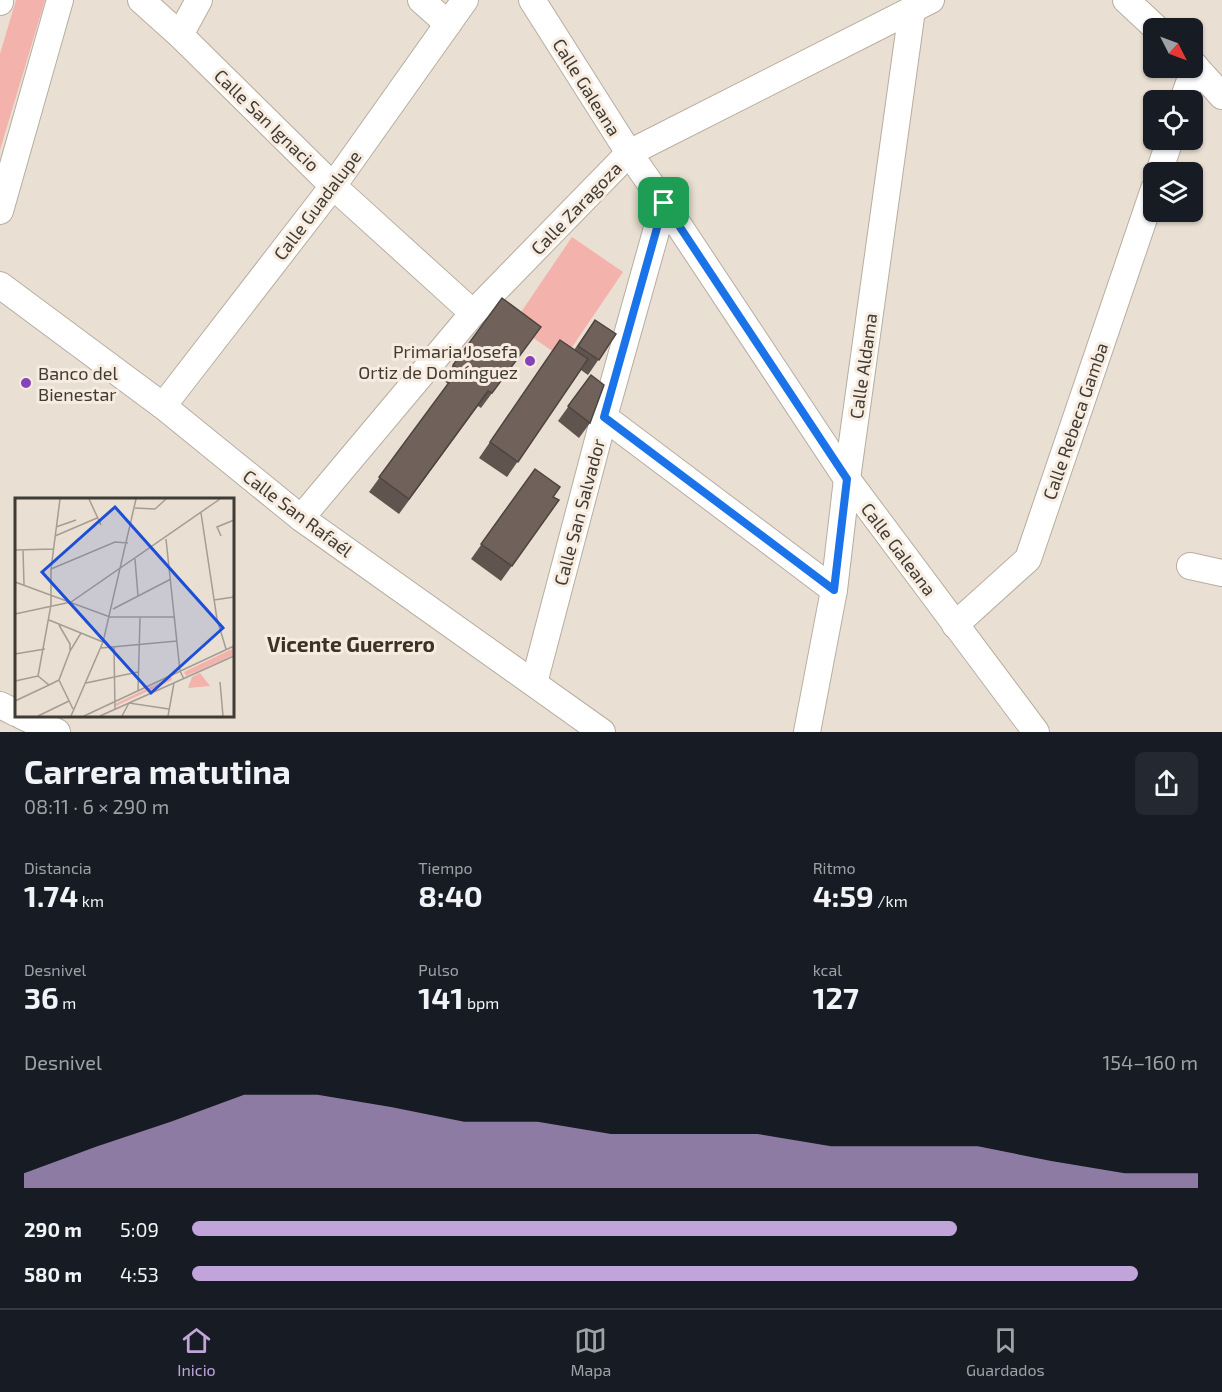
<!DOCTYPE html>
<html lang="es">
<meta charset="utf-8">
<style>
:root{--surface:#171b24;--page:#242831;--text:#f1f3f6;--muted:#9ea1a6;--line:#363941;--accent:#c0a4da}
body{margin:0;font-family:"Exo 2",sans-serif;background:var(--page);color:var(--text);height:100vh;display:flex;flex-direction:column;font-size:22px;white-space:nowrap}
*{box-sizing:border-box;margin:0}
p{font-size:20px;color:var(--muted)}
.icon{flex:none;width:33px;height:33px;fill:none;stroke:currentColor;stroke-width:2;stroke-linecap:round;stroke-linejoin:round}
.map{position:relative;height:732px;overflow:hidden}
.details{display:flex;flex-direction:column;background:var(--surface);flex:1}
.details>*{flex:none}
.needle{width:39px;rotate:132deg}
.buttons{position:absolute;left:1143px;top:18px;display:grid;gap:12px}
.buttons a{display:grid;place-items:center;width:60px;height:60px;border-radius:9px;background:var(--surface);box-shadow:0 2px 4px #0004;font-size:30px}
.pin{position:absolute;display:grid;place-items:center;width:51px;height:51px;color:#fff;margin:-26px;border-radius:12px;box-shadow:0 3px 9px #0006}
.round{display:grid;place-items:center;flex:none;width:63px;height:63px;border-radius:9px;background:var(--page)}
.headline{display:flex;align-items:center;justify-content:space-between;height:102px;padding:0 24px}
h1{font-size:33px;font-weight:700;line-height:45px}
.figures{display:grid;grid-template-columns:repeat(3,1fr);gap:9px;height:102px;padding:6px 24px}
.figures div{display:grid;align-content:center}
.figures b{font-size:30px;font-weight:700}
.figures small{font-size:16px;font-weight:400}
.figures p{font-size:16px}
.chart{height:168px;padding:12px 24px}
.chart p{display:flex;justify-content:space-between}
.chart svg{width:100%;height:108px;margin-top:6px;fill:var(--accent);opacity:.7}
ul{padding:0 24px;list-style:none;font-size:20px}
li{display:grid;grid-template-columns:96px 72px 1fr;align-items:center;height:45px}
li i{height:15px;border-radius:8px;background:var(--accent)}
.tab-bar{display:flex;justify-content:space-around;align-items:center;height:84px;border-top:2px solid var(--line);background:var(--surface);font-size:16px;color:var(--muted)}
.tab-bar a{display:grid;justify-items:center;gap:3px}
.tab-bar .on{color:var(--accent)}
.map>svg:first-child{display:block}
</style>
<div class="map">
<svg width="1222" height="732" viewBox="0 0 1222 732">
<rect width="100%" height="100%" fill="#e9dfd2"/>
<g fill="#f4b2ad">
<polygon points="16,0 45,0 0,150 0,54"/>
<polygon points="572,237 623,272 564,359 513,324"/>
</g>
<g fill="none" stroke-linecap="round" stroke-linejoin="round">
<defs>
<g id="minor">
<polyline points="141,0 180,35 333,186 473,313"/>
<polyline points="421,0 448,24"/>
<polyline points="532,0 629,153 664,203 847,479 1036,732"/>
<polyline points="1126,0 1156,28"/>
<polyline points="0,2 0,0"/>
<polyline points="180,35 199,0"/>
<polyline points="1192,63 1222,96"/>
<polyline points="1183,100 1195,66"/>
<polyline points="1159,172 1170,140"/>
<polyline points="0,211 60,0"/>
<polyline points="0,285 163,406 301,518 602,732"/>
<polyline points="163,406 333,186 465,0"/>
<polyline points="604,417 834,590"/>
<polyline points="301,518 473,313 629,153 931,0"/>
<polyline points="1190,566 1222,573"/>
<polyline points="955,625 1028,559 1154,189"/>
<polyline points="534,683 604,417 664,203"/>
<polyline points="0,705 16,713"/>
<polyline points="22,716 57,732"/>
<polyline points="807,732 834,590 847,479 912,10 918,0"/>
</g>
</defs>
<use href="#minor" stroke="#b7ada0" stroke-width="28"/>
<use href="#minor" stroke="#fff" stroke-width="26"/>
</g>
<g fill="#60544e">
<polygon points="595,320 616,334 588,375 581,370 507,477 479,458 560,340 574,350"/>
<polygon points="541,327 481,408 478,406 399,514 369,492 448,384 443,380 453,365"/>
<polygon points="591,375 590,423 579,438 558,421"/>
<polygon points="535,469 553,497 559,500 501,581 471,559"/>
</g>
<g fill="#70625b" stroke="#4e4540" stroke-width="1.5">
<polygon points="502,298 541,327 492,393 488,391 409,499 379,477 459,369 453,365"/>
<polygon points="595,320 616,334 599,360 578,346"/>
<polygon points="560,340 588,359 518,462 490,442"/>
<polygon points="591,375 604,385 590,423 568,406"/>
<polygon points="535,469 560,487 553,497 559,500 512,566 481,544"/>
</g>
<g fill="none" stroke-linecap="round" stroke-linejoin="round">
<defs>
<polygon id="route" points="664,203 847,479 834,590 604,417"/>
</defs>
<use href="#route" stroke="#fff" stroke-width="12"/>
<use href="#route" stroke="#1a73e8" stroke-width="8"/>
</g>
<g fill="#8543b7" stroke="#f7ecdf" stroke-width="2">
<circle cx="530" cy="361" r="6"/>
<circle cx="26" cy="383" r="6"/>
</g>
<g text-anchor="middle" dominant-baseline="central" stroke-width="6" stroke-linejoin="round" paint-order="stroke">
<g font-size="18" fill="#3f3b35" stroke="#f7ecdf">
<text transform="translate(587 87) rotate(58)">Calle Galeana</text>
<text transform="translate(267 120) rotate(44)">Calle San Ignacio</text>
<text transform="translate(317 205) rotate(-53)">Calle Guadalupe</text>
<text transform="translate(576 208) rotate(-46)">Calle Zaragoza</text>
<text transform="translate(863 366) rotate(-82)">Calle Aldama</text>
<text transform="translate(1075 421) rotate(-71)">Calle Rebeca Gamba</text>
<text transform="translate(579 512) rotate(-75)">Calle San Salvador</text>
<text transform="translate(298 513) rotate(37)">Calle San Rafaél</text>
<text transform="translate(899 549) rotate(53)">Calle Galeana</text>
</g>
<g font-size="18" fill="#3f3b35" stroke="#f7ecdf" text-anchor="end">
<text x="518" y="351">Primaria Josefa<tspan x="518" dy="21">Ortiz de Domínguez</tspan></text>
<text x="38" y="373" text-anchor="start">Banco del<tspan x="38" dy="21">Bienestar</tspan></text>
</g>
<g font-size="21" font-weight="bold" fill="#3b3328" stroke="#f7ecdf">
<text x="351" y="643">Vicente Guerrero</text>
</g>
</g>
<g transform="translate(15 498)">
<rect width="219" height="219" fill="#e9dfd2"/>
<path d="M219,150V157L171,178L169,174ZM185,175L195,188L173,190L177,179ZM156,179L157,182L101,208L100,206Z" fill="#f4b2ad"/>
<path fill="none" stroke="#a59d93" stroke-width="1.5" d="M74,1L86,27M120,10L140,11L151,1M186,15L202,121L211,151M41,29L61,22M40,38L82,20M206,38L202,29L219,22M151,41L165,173L169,181M0,52L38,51M8,52L9,87M120,61L123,98M36,71L100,44L113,45M0,84L95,119H160M199,102L219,99M98,111L156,81M0,116L56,104L205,1M34,122L88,144M44,127L55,146V152M99,149L100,212M86,150L162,143M0,156L30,151M23,178L36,107V71L45,1M0,183L23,178L34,187L44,182M205,184L208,218M71,185L123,174M123,193L125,120M0,203L34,187M58,211L44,182L55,153L66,135M23,218L54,203M56,218L88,144L121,1M69,218L219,148M85,218L219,158M107,218L114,205L154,211M153,218L159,185"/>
<path fill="#1d4ed8" fill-opacity="0.15" stroke="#1d4ed8" stroke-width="3" d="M100,9L208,130L136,195L27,74Z"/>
<rect width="219" height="219" fill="none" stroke="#3f3b35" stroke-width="3"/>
</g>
</svg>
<div class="buttons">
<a><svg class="needle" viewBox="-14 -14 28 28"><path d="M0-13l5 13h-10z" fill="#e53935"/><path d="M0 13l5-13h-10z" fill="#9ea1a6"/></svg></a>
<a><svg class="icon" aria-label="locate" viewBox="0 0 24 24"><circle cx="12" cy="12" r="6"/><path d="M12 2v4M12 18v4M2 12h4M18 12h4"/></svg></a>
<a><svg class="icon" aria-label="layers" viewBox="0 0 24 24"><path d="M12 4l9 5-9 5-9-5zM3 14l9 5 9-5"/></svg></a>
</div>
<div class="pin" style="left:664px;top:203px;background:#1e9e55"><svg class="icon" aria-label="arrive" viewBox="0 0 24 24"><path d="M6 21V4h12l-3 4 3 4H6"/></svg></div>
</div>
<section class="details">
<div class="headline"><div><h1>Carrera matutina</h1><p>08:11 · 6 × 290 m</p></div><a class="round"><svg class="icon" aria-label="share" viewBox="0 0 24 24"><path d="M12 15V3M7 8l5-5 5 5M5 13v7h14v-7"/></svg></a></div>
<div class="figures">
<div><p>Distancia</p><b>1.74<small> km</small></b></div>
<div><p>Tiempo</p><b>8:40</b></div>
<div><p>Ritmo</p><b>4:59<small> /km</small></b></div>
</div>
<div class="figures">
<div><p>Desnivel</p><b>36<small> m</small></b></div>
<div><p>Pulso</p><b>141<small> bpm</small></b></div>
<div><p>kcal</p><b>127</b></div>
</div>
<div class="chart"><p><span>Desnivel</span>154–160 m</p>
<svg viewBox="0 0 160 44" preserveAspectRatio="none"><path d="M0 44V38L10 27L20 17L30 6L40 6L50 11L60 17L70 17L80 22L90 22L100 22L110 27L120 27L130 27L140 33L150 38L160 38V44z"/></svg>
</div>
<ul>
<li><b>290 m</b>5:09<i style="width:76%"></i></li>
<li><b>580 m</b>4:53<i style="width:94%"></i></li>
</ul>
</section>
<nav class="tab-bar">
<a class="on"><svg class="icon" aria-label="home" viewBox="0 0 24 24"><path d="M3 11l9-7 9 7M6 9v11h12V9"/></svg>Inicio</a>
<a><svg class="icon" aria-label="map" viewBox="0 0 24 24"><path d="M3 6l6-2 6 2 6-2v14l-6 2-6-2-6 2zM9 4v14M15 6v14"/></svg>Mapa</a>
<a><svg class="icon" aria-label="saved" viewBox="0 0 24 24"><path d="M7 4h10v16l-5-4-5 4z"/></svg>Guardados</a>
</nav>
